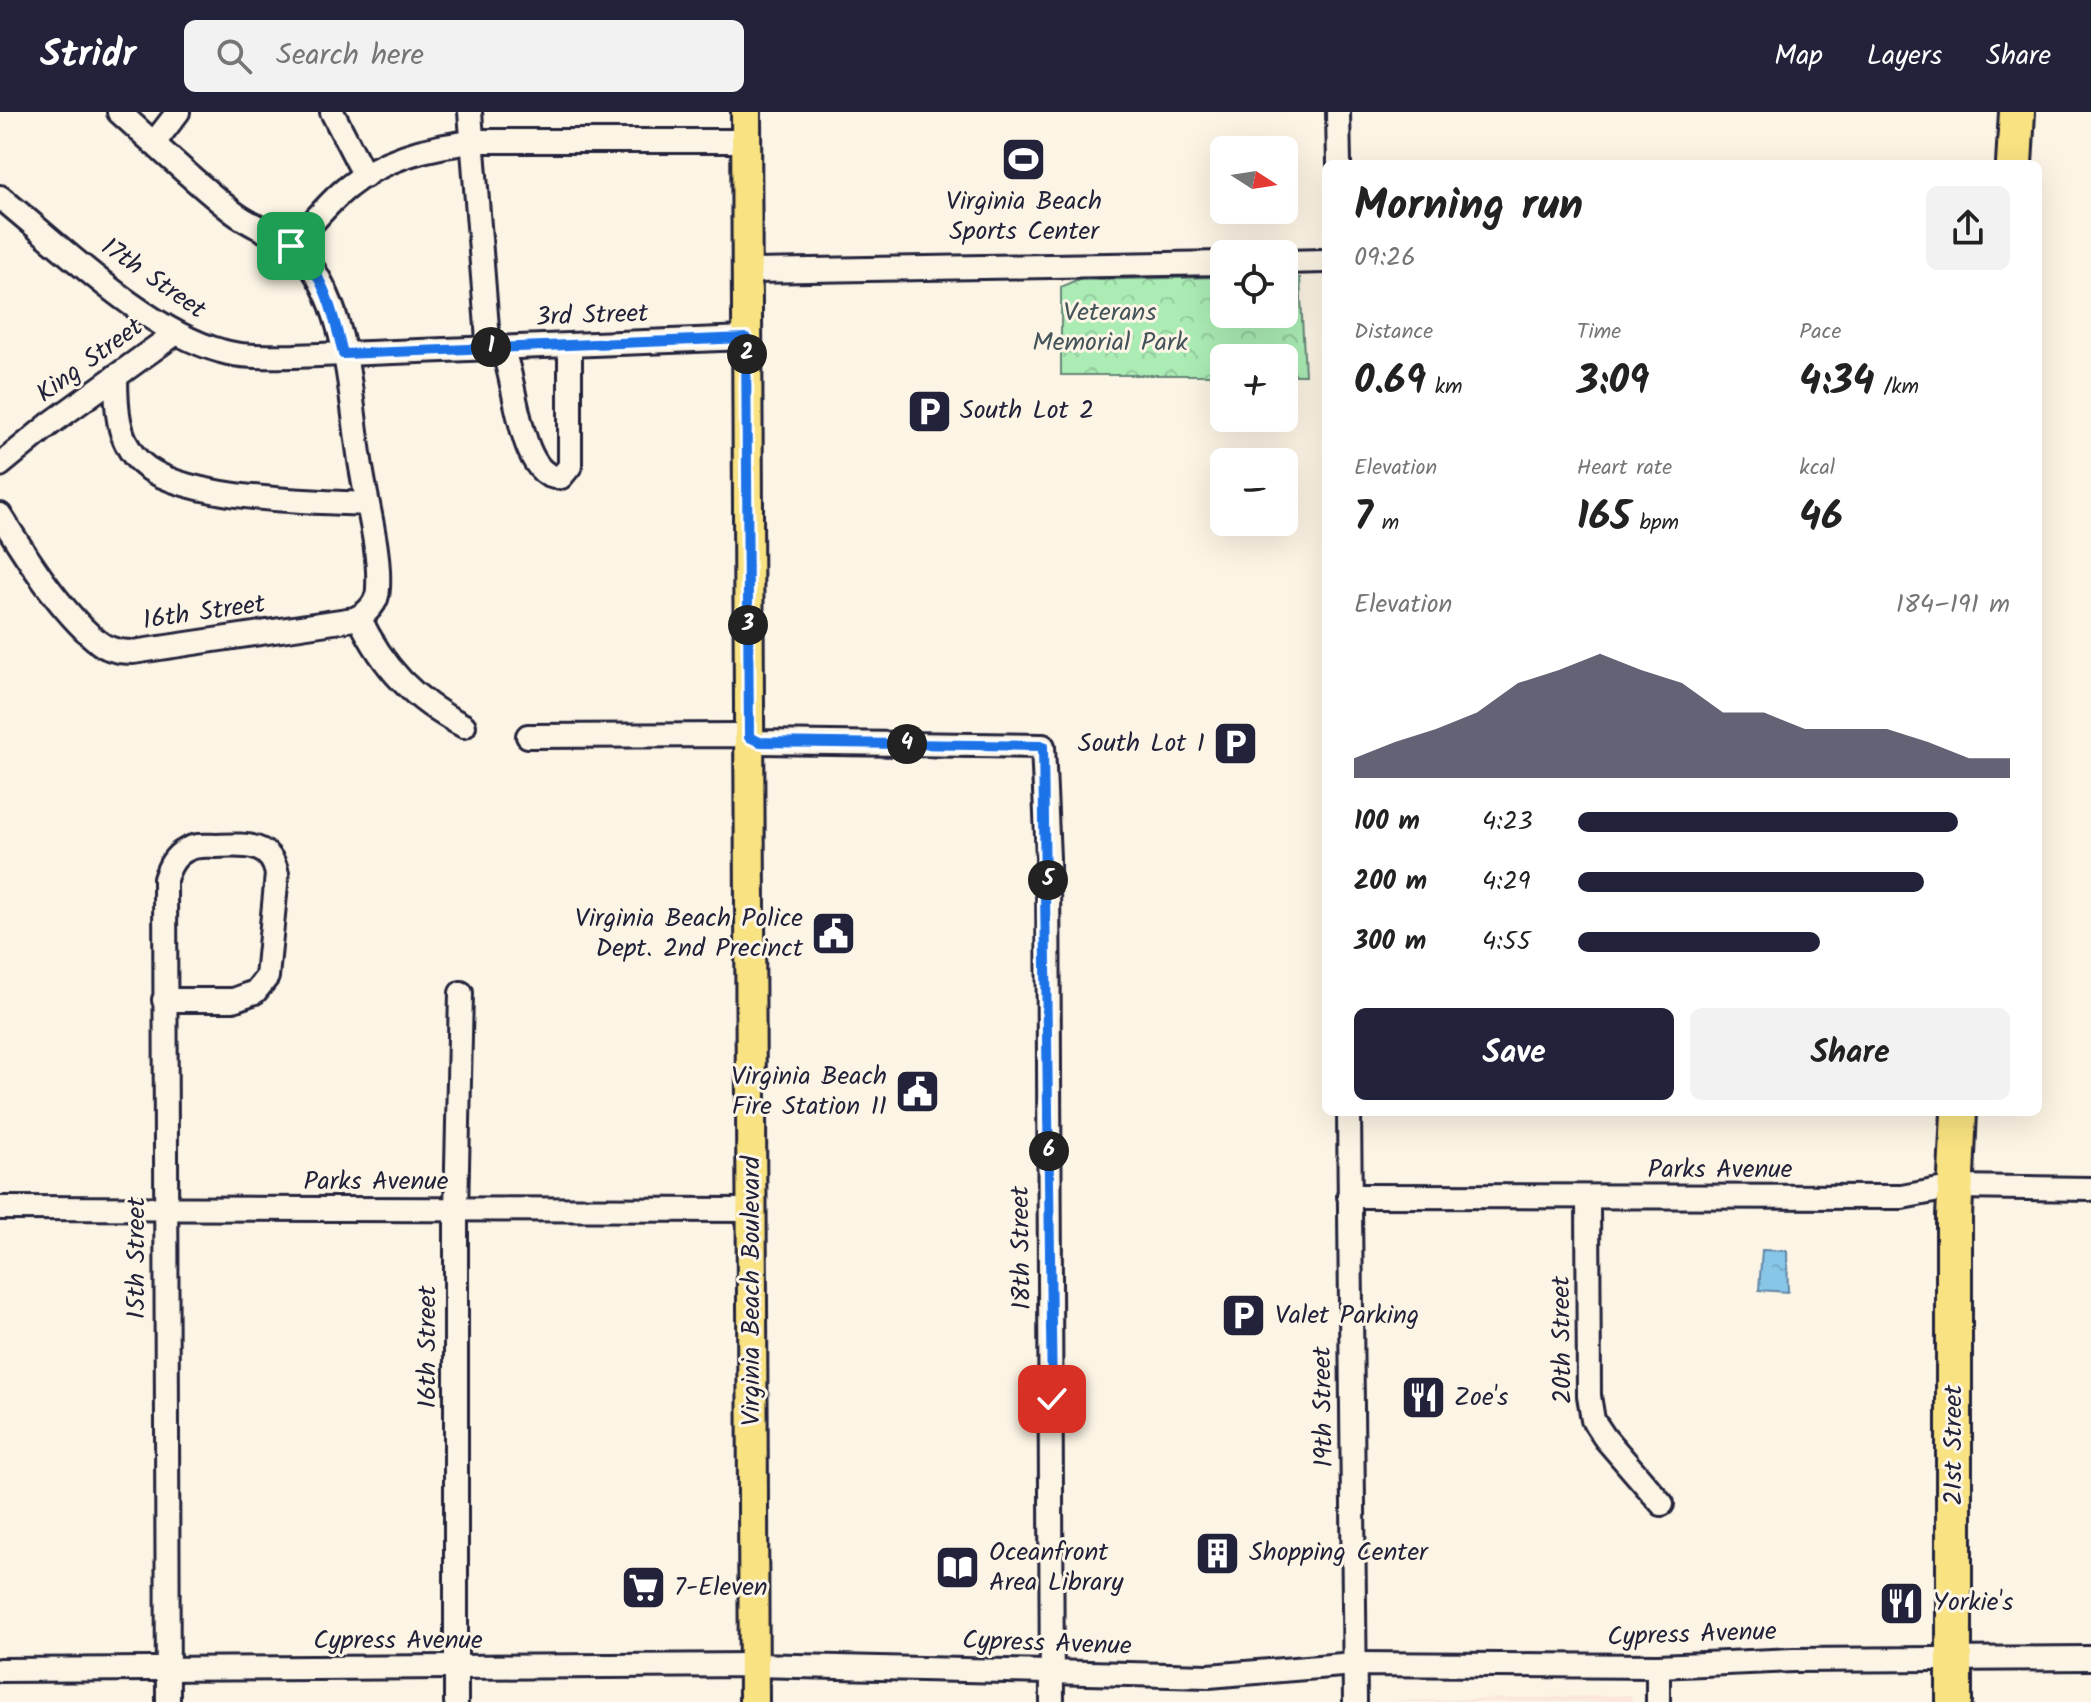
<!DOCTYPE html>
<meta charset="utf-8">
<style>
:root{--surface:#fff;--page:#f2f2f2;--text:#222;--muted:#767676;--accent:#22223b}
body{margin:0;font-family:Kalam,sans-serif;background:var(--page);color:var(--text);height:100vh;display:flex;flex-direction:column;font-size:30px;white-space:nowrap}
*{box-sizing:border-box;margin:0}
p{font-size:26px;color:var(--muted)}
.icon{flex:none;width:44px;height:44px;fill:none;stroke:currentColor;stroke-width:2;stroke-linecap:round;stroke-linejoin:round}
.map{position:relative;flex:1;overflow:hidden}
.drawer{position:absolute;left:1322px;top:48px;width:720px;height:956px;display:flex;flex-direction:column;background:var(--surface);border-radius:12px;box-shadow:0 8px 32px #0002}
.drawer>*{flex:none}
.needle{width:52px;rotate:102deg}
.controls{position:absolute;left:1210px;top:24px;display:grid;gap:16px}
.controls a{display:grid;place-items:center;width:88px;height:88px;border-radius:12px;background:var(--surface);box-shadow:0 8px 32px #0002;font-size:40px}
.pin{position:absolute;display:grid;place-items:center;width:68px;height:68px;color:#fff;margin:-34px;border-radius:16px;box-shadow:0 4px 12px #0006}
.km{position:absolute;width:40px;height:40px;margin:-20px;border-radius:50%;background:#222;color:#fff;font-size:22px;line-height:40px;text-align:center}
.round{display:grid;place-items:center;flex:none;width:84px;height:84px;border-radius:12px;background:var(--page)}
.headline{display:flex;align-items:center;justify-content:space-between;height:136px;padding:0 32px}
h1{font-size:44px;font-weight:800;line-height:60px}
.figures{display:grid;grid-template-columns:repeat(3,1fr);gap:12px;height:136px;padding:8px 32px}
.figures div{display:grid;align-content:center}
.figures b{font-size:40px;font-weight:800}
.figures small{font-size:22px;font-weight:400}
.figures p{font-size:22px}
.chart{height:224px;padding:16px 32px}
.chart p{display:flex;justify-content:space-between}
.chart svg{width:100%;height:144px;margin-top:8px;fill:var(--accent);opacity:.7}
.cta{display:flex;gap:16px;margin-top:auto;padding:16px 32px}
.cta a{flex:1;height:92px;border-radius:12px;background:var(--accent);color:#fff;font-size:32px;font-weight:800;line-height:92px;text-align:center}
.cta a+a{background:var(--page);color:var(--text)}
ul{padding:0 32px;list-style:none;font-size:26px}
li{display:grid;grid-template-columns:128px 96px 1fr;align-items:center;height:60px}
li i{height:20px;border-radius:10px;background:var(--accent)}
header{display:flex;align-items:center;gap:48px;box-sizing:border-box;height:112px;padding:0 40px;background:var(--accent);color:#fff}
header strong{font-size:38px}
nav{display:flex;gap:44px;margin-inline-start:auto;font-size:28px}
.search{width:560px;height:72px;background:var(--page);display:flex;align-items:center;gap:20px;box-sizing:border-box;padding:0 28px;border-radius:12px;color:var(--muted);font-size:30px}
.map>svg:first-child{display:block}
</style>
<header>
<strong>Stridr</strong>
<div class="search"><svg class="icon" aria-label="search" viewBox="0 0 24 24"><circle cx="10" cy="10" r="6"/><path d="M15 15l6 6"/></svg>Search here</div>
<nav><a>Map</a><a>Layers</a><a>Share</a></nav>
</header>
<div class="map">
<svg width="2091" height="1590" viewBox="0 0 2091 1590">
<defs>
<pattern id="park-crowns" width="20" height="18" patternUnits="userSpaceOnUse" patternTransform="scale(2)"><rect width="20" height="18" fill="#abecb5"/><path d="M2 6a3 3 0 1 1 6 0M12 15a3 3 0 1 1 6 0" fill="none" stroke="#93ca9d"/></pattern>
<pattern id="water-ripples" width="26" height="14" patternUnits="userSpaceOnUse" patternTransform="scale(2)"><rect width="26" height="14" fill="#88c6e8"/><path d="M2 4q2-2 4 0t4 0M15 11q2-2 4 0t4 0" fill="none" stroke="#75aac8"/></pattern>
</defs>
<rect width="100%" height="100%" fill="#fcf5e5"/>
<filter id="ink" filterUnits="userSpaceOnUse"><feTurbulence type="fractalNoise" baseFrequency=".0125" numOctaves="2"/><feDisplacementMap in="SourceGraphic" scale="16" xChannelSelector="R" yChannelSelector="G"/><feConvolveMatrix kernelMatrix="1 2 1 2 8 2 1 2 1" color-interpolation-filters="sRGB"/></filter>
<g filter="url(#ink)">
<polygon fill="#fbe8da" points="1631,1583 1632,1590 1396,1590 1396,1589"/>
<polygon fill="url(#park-crowns)" stroke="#668778" stroke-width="2" points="1224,165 1224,202 1284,202 1284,165 1300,166 1305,263 1284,263 1284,246 1224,246 1224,263 1061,263 1061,175 1076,168"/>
<polygon fill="url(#water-ripples)" stroke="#5f84a3" stroke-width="2" points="1762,1138 1787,1139 1788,1180 1759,1178"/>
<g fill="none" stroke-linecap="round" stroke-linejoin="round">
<defs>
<g id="minor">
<polyline points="332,0 365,64"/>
<path d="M470,0L488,228C493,235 503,238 505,246C516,272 521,370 561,365L570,354V233"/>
<polyline points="1338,0 1339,52"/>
<polyline points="154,31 178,0"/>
<path d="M0,85C61,134 146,219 221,239C244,246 270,244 294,244L746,226"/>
<path d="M291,134C310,115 327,91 348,75C384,45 436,33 482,29H746"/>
<polyline points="1284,150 1326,149"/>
<polyline points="746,159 1224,151"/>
<path d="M116,264C116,294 117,329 140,350C181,389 311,389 367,392"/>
<polyline points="0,353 50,312 176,221"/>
<path d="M0,403C27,446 59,497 97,529C107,538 121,540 133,540L354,507C367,502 378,491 378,476C380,439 368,397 362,361C350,294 351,207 308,150C290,125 257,119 233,100C193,69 156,33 119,0"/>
<path d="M359,505C383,556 414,588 464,614"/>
<polyline points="528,624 740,623 760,630 1043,634 1048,746 1052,1590"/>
<path d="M164,888H233L255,880L267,865L277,762C271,730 244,733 217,734C207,734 196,732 186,738C174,744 169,755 165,767L168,1590"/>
<polyline points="1349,1000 1355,1590"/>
<polyline points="1349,1084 1902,1085 1955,1075 2091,1077"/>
<polyline points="1588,1086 1589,1284 1593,1308 1605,1326 1662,1392"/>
<polyline points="0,1096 751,1098"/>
<polyline points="1658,1554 1658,1590"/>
<polyline points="0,1558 754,1553 1209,1564 1354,1552 1658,1554 1794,1548 2091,1546"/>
<polyline points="456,1590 456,1098 461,881"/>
</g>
<polyline id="major" points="746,0 754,1590"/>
<g id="highway">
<polyline points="2014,52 2017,0"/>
<polyline points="1954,1590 1954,1105 1959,1000"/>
</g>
</defs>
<use href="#minor" stroke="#22223b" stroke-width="28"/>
<use href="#major" stroke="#22223b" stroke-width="34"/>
<use href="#highway" stroke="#22223b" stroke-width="40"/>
<use href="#minor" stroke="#fcf5e5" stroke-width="22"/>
<use href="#major" stroke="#f8e281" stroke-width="28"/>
<use href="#highway" stroke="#f8e281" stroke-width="34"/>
</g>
</g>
<g fill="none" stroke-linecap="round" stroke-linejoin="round" filter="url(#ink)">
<defs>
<path id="route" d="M291,134C324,157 334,205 343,242L746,226L749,625L760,630L1043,634L1052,1287"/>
</defs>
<use href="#route" stroke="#fff" stroke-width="16"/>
<use href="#route" stroke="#1a73e8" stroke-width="10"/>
</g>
<defs>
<symbol id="stadium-square" viewBox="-11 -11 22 22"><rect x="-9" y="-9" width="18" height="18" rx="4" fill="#22223b" stroke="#fcf5e5"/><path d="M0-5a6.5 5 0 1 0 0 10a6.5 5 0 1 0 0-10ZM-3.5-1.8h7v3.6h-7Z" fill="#fff"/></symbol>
<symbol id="parking-square" viewBox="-11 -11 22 22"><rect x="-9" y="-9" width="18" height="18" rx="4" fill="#22223b" stroke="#fcf5e5"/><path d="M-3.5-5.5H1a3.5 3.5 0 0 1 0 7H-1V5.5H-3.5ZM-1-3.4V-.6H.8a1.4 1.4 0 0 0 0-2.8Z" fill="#fff"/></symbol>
<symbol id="civic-square" viewBox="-11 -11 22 22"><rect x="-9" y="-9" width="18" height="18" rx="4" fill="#22223b" stroke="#fcf5e5"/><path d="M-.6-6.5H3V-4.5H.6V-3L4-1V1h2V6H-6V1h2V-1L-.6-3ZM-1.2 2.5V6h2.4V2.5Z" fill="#fff"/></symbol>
<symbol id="restaurant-square" viewBox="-11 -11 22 22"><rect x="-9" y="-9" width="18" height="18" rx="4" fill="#22223b" stroke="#fcf5e5"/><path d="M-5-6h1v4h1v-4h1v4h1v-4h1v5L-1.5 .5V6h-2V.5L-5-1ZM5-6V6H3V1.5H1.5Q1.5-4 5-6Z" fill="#fff"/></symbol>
<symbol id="building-square" viewBox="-11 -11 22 22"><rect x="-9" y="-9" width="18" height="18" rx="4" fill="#22223b" stroke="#fcf5e5"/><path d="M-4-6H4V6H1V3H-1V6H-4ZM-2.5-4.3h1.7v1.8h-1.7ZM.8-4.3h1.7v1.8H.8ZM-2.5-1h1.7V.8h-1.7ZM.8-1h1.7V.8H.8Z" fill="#fff"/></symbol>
<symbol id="library-square" viewBox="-11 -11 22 22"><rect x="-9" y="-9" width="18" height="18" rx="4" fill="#22223b" stroke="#fcf5e5"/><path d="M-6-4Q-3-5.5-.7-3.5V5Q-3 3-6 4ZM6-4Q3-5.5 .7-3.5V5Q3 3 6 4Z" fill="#fff"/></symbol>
<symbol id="supermarket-square" viewBox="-11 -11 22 22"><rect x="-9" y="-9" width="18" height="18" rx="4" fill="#22223b" stroke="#fcf5e5"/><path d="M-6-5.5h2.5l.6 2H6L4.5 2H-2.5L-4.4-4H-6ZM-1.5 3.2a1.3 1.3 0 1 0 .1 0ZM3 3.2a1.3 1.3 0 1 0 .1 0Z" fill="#fff"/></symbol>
</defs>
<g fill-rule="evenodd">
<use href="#stadium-square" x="998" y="22" width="51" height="51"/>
<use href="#parking-square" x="904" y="274" width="51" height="51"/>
<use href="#parking-square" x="1210" y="606" width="51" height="51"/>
<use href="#civic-square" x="808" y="796" width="51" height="51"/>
<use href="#civic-square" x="892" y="954" width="51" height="51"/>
<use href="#parking-square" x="1218" y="1178" width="51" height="51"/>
<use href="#restaurant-square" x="1398" y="1260" width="51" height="51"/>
<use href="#building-square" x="1192" y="1416" width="51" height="51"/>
<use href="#library-square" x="932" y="1430" width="51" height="51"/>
<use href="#supermarket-square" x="618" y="1450" width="51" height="51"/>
<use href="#restaurant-square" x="1876" y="1466" width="51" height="51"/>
</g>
<g text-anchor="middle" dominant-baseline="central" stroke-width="6" stroke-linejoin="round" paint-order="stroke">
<g font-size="26" fill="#22223b" stroke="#fcf5e5" text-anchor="start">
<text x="1024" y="90" text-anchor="middle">Virginia Beach<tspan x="1024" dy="30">Sports Center</tspan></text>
<text x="960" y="299">South Lot 2</text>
<text x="1205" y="632" text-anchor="end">South Lot 1</text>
<text x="803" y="807" text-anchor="end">Virginia Beach Police<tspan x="803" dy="30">Dept. 2nd Precinct</tspan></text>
<text x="887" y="965" text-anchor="end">Virginia Beach<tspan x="887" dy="30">Fire Station 11</tspan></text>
<text x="1275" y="1204">Valet Parking</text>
<text x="1454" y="1286">Zoe's</text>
<text x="989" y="1441">Oceanfront<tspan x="989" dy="30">Area Library</tspan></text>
<text x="1249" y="1441">Shopping Center</text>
<text x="674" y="1476">7-Eleven</text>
<text x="1933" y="1491">Yorkie's</text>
</g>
<g font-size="26" fill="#22223b" stroke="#fcf5e5">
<text transform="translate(153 167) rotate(35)">17th Street</text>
<text transform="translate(592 204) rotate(-2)">3rd Street</text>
<text transform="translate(90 249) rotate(-36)">King Street</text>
<text transform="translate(204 501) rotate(-8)">16th Street</text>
<text x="1720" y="1058">Parks Avenue</text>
<text x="376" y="1070">Parks Avenue</text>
<text transform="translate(1022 1136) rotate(-91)">18th Street</text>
<text transform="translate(137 1146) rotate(-90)">15th Street</text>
<text transform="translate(752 1179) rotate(-90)">Virginia Beach Boulevard</text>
<text transform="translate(1563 1228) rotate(-91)">20th Street</text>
<text transform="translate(428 1235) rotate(-90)">16th Street</text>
<text transform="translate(1324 1295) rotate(-91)">19th Street</text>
<text transform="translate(1954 1333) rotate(-90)">21st Street</text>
<text transform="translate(1692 1523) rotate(-2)">Cypress Avenue</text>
<text x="398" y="1529">Cypress Avenue</text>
<text transform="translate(1047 1532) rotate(2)">Cypress Avenue</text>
</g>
<g font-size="26" fill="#44545a" stroke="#fcf5e5">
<text x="1110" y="201">Veterans<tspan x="1110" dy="30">Memorial Park</tspan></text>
</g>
</g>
</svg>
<div class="controls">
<a><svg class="needle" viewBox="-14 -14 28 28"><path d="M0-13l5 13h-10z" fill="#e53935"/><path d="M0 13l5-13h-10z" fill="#767676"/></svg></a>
<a><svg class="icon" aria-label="locate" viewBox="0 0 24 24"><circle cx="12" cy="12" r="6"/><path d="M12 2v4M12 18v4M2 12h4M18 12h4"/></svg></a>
<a>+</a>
<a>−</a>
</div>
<div class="pin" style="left:291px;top:134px;background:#1e9e55"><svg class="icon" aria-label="arrive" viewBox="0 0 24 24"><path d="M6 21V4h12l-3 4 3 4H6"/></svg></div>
<div class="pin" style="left:1052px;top:1287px;background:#d93025"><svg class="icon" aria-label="check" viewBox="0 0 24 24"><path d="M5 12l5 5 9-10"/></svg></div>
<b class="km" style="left:491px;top:235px">1</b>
<b class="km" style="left:747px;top:242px">2</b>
<b class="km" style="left:748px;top:513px">3</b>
<b class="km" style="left:907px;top:632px">4</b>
<b class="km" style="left:1048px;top:768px">5</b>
<b class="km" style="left:1049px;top:1039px">6</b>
<section class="drawer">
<div class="headline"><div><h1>Morning run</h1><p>09:26</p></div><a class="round"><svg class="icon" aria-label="share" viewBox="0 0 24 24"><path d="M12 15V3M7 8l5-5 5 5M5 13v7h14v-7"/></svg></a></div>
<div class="figures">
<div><p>Distance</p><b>0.69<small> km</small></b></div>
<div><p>Time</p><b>3:09</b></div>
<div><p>Pace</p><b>4:34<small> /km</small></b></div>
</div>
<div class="figures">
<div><p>Elevation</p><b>7<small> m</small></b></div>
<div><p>Heart rate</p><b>165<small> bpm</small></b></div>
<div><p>kcal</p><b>46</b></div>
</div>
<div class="chart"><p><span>Elevation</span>184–191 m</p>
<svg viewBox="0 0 160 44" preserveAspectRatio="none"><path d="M0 44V38L10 33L20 29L30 24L40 15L50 11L60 6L70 11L80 15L90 24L100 24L110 29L120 29L130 29L140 33L150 38L160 38V44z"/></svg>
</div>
<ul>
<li><b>100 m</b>4:23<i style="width:88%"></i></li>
<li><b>200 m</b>4:29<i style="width:80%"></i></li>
<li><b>300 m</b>4:55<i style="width:56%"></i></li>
</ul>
<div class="cta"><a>Save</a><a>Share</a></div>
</section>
</div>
